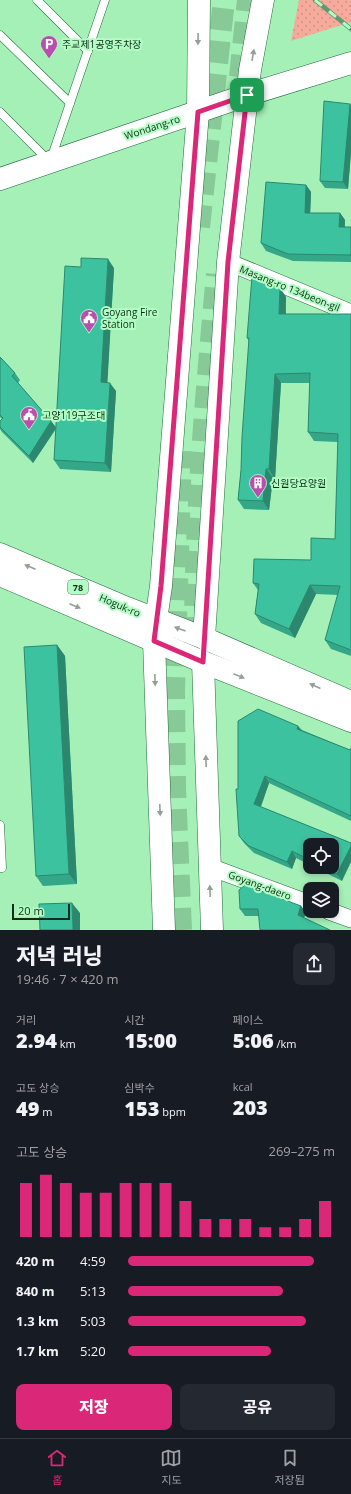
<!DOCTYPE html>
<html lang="ko">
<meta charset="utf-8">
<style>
:root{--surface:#171b24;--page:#242831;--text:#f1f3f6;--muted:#9ea1a6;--line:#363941;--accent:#db2777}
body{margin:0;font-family:"Open Sans","Noto Sans KR",sans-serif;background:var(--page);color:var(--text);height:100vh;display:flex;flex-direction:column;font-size:15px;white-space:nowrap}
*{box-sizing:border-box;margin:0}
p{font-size:13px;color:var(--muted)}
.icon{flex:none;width:22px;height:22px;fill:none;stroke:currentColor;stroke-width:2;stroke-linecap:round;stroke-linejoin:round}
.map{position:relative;height:930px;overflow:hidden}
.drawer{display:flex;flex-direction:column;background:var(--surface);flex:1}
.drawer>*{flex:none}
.controls{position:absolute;left:303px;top:838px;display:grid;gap:8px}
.controls a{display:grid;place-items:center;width:36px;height:36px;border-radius:8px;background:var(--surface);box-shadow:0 2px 6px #0003;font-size:20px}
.scale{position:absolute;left:12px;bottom:10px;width:58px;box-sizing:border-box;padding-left:4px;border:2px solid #0e2d18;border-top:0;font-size:11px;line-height:14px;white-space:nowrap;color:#0e2d18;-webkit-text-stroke:3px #b2fdc4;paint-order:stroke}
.pin{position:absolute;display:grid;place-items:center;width:34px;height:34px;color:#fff;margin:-17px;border-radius:8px;box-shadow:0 2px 6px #0006}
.round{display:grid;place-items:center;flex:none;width:42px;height:42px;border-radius:8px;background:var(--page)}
.overview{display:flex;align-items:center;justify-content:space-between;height:68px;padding:0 16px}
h1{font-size:22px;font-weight:800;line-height:30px}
.stats{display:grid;grid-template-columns:repeat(3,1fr);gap:6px;height:68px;padding:4px 16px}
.stats div{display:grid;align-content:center}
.stats b{font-size:20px;font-weight:800}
.stats small{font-size:11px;font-weight:400}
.stats p{font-size:11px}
.chart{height:112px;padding:8px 16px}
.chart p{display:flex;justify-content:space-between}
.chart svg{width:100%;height:72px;margin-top:4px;stroke:var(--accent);stroke-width:6}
.action{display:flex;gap:8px;margin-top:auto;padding:8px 16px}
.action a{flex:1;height:46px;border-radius:8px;background:var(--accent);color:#fff;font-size:16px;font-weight:800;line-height:46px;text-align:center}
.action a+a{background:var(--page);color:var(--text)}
ul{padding:0 16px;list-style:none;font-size:13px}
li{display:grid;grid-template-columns:64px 48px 1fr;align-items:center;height:30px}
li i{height:10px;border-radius:5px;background:var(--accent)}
.menu{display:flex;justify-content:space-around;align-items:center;height:56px;border-top:1px solid var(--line);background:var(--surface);font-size:11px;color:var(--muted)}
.menu a{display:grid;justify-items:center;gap:2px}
.menu .selected{color:var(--accent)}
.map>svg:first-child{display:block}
</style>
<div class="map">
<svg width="351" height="930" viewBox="0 0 351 930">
<defs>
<pattern id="grass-dots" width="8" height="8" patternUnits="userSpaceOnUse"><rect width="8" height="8" fill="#f6aa9b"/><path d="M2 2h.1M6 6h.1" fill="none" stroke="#d29385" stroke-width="1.8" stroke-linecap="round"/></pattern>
</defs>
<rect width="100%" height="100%" fill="#a5f0b7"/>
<polygon fill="url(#grass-dots)" points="299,0 351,0 351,22 291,41"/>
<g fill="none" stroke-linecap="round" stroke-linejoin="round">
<g stroke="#87c997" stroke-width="22" stroke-dasharray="22 11" stroke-linecap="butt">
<polyline points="240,77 248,0"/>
<polyline points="199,227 224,0"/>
<path d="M195,639C195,517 206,395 217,274"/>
<polyline points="181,930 175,789 174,691 181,451"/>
</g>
<defs>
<g id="lane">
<polyline points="37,0 88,51"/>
<polyline points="0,35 70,103"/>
<polyline points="0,112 50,162 105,0"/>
<polyline points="0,825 2,868 0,868"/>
</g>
<g id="street">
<polyline points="228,262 351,313"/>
<polyline points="210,867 310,904"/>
<polyline points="329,911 351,919"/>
</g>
<polyline id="secondary" points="0,179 247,95 351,63"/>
<g id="primary">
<polyline points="0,554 127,608 204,638 351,702"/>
<polyline points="0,575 203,662 351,721"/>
<polyline points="156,620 161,586 198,112 199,0"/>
<polyline points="204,638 228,262 250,70 263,0"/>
<polyline points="154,641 164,930"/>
<polyline points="203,662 212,930"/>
</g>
</defs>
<use href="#lane" stroke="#206c3b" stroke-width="9"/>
<use href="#street" stroke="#206c3b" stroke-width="18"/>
<use href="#secondary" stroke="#206c3b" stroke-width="23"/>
<use href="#primary" stroke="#206c3b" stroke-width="23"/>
<use href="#lane" stroke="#fff" stroke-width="8"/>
<use href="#street" stroke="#fff" stroke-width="17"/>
<use href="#secondary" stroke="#fff" stroke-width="22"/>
<use href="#primary" stroke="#fff" stroke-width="22"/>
<defs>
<polyline id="rail" points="315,0 351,29"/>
</defs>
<use href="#rail" stroke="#61986f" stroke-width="4.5"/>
<use href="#rail" stroke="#b2fdc4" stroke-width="3" stroke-dasharray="9" stroke-linecap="butt"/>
</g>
<g fill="#34a789">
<polygon points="350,104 351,105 351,152 348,189 325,188 320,181"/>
<polygon points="306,185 311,192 310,213 340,213 345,220 345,227 351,227 351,262 293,261 266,251 261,243"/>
<polygon points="114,268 107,383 116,391 111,472 60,469 54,460 56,429 33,463 2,432 0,429 0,421 2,419 0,417 0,357 15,373 20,380 18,383 56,427"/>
<polygon points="280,288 286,297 286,314 351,314 351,656 331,649 325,640 338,595 316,594 295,638 261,623 255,614 258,590 253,583 311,560 335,539 338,442 314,441 308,432 310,383 281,383 275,479 273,478 269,510 244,509 238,500 241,470 249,341 247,338"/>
<polygon points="57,645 65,656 77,884 43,886 36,876"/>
<polygon points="298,726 302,730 350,750 351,748 351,821 269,783 261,807 351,843 342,881 314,867 332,867 310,845 310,865 296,858 292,869 254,853 244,843 239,836 238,789"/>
<polygon points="301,906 306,913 304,918 259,916 245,916 240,909"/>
</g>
<g fill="#2b886f">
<polygon points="350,104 351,105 351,152 348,189 343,182"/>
<polygon points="306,185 311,192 310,220 305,213"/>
<polygon points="340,213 345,220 344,234 339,227"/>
<polygon points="108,259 114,268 107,390 101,382"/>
<polygon points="280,288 286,297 285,323 279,314"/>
<polygon points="275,374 281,383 275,479 269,469"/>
<polygon points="110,383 116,391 111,472 105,463"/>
<polygon points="51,421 56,428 33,463 29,456"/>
<polygon points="266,469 273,478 269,510 263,501"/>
<polygon points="310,585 316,594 295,638 289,629"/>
<polygon points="57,645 65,656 77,884 69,874"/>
<polygon points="298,726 303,733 297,729"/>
<polygon points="265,776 269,783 259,811 254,804"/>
<polygon points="351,846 351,862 342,881 337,874"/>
<polygon points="292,851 296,858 292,869 287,862"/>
<polygon points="72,903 80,913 80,930 73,930"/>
<polygon points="301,906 306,913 302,922 298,915"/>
</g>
<g fill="#3dc29f" stroke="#2b886f">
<polygon points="324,101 350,104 343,182 320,181"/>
<polygon points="266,182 306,185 305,213 340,213 339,227 351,227 351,255 288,254 261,243"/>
<polygon points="81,258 108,259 101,382 110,383 105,463 54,460 65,266 81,267"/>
<polygon points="252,276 280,288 279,314 351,314 351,650 325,640 340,586 310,585 289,629 255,614 259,584 253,583 254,559 311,560 311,538 335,539 338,434 308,432 310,373 275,374 269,469 266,469 263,501 238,500 241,470 242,437 249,338 247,338"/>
<polygon points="0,357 15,373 12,376 51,421 29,456 0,427 0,421 3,418 0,415"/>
<polygon points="57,645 69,874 36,876 24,647"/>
<polygon points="258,709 298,726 297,729 350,750 351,748 351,816 265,776 254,804 351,843 351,846 337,874 323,867 332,867 332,845 310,845 310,860 292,851 287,862 249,846 239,836 236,789 238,789 238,721"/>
<polygon points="245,885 301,906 298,915 330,930 260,930 258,909 240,909 239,890"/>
<polygon points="72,903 73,930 40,930 39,904"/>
</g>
<defs><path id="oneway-solid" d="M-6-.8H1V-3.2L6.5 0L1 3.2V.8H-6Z"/></defs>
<g fill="#93a097">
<use href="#oneway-solid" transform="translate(198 39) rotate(91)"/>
<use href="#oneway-solid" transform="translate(253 55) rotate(-80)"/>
<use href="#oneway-solid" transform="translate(30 567) rotate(-157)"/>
<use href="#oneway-solid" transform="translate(75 606) rotate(23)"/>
<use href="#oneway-solid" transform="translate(180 629) rotate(-160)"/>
<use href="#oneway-solid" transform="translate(239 676) rotate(22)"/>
<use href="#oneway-solid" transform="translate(155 680) rotate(88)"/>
<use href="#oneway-solid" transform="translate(315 686) rotate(-156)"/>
<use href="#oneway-solid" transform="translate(206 761) rotate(-92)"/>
<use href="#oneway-solid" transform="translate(160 810) rotate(88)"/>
<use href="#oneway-solid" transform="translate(210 891) rotate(-92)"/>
</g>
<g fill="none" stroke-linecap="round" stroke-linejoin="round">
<defs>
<polygon id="route" points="247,95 228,262 203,662 154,641 161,586 198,112"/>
</defs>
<use href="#route" stroke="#fff" stroke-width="8"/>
<use href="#route" stroke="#db2777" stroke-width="5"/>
</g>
<defs>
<symbol id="parking-pin" viewBox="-11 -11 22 30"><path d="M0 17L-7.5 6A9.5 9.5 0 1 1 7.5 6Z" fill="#b94eaf" stroke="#b2fdc4"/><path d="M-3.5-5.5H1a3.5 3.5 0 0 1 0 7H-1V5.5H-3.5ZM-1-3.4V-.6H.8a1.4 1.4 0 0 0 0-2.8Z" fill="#fff"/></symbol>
<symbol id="civic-pin" viewBox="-11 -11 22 30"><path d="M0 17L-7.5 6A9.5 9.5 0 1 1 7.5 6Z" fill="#b94eaf" stroke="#b2fdc4"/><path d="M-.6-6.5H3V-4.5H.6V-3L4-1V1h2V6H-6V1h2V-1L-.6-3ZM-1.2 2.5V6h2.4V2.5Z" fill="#fff"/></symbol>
<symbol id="building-pin" viewBox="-11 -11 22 30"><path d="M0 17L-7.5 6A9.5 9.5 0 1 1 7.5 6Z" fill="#b94eaf" stroke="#b2fdc4"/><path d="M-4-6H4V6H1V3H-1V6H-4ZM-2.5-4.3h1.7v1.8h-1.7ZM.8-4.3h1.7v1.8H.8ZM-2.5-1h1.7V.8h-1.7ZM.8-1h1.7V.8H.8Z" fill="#fff"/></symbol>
</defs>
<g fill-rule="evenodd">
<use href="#parking-pin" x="39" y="34" width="20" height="27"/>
<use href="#civic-pin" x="79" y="308" width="20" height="27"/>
<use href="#civic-pin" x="19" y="405" width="20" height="27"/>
<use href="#building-pin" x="248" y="473" width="20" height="27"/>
</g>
<g text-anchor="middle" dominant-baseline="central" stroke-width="4" stroke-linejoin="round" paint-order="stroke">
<rect fill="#b2fdc4" stroke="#3f6b4c" stroke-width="1" x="68" y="580" width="20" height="14" rx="3"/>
<g font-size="9" font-weight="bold" fill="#0e2d18">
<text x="78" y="587">78</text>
</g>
<g font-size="10" fill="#0e2d18" stroke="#b2fdc4" text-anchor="start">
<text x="62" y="44">주교제1공영주차장</text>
<text x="102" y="312">Goyang Fire<tspan x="102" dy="12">Station</tspan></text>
<text x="42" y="415">고양119구조대</text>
<text x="271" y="483">신원당요양원</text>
</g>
<g font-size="10" fill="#0e2d18" stroke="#b2fdc4">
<text transform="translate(152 127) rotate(-18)">Wondang-ro</text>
<text transform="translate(290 288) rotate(22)">Masang-ro 134beon-gil</text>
<text transform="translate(120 605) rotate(23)">Hoguk-ro</text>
<text transform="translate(260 885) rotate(20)">Goyang-daero</text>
</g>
</g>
</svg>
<div class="controls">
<a><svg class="icon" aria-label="locate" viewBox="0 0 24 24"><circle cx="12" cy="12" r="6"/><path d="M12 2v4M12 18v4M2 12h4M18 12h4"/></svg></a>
<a><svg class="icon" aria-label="layers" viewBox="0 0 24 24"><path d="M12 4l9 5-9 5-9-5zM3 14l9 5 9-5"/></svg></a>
</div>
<div class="scale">20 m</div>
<div class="pin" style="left:247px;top:95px;background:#1e9e55"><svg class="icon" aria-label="arrive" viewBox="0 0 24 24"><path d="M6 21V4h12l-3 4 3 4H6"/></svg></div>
</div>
<section class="drawer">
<div class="overview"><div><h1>저녁 러닝</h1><p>19:46 · 7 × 420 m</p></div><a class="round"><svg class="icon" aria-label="share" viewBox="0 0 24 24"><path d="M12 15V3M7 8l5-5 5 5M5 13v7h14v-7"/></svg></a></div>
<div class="stats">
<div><p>거리</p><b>2.94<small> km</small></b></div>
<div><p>시간</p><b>15:00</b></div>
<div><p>페이스</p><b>5:06<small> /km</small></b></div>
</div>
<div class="stats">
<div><p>고도 상승</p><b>49<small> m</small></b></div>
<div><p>심박수</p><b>153<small> bpm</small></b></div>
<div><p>kcal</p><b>203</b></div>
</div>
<div class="chart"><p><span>고도 상승</span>269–275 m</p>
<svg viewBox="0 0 160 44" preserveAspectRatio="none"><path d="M5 44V11M15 44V6M25 44V11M35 44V17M45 44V17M55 44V11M65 44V11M75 44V11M85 44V22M95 44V33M105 44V33M115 44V33M125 44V38M135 44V38M145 44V33M155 44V22"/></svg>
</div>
<ul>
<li><b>420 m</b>4:59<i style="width:90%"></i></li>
<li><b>840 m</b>5:13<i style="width:75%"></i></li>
<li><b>1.3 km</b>5:03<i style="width:86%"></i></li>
<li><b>1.7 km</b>5:20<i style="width:69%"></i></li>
</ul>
<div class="action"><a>저장</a><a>공유</a></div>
</section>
<nav class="menu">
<a class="selected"><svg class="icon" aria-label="home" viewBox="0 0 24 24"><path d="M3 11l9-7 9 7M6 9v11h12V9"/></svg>홈</a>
<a><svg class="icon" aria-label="map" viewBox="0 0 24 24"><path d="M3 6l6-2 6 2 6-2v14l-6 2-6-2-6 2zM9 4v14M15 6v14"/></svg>지도</a>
<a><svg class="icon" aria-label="saved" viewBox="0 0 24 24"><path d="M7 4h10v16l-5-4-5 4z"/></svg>저장됨</a>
</nav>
